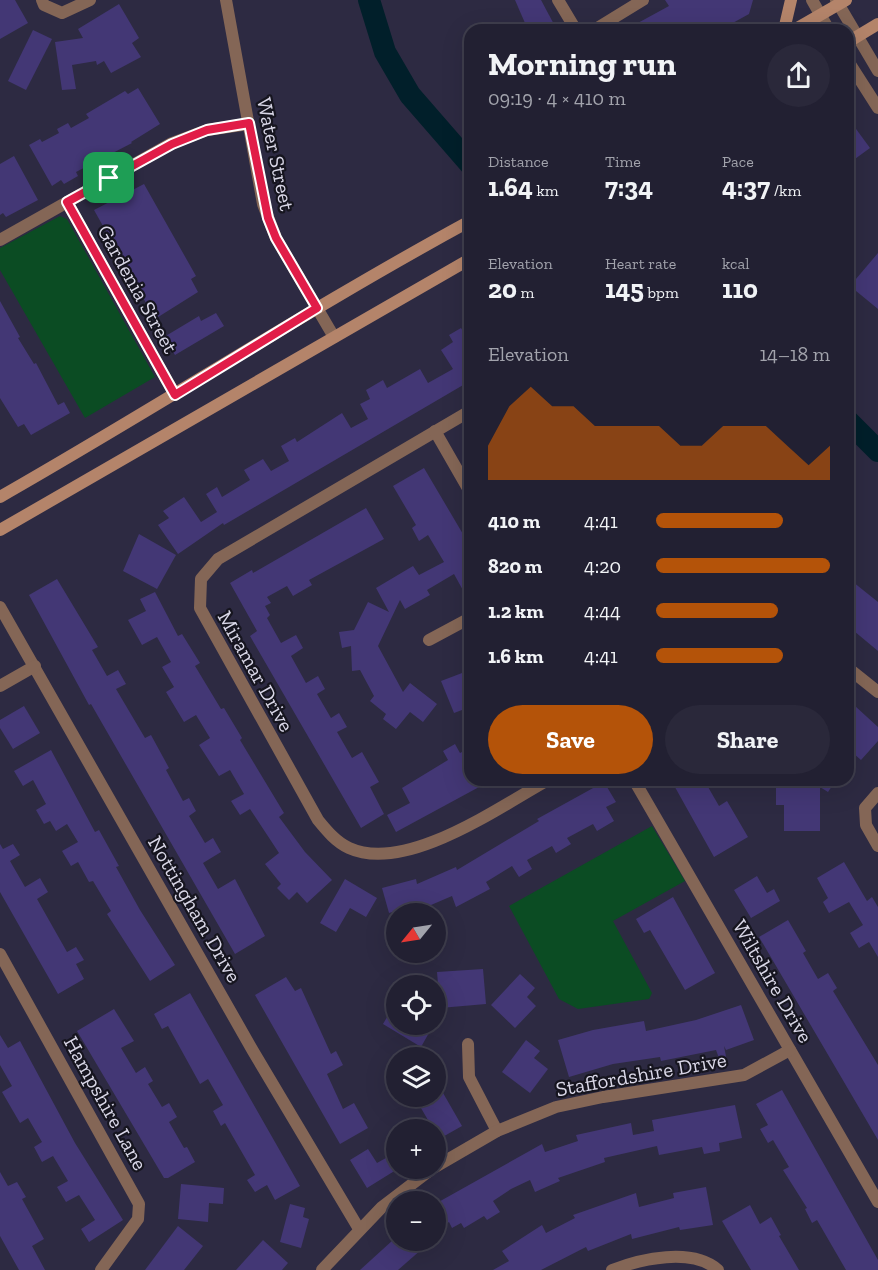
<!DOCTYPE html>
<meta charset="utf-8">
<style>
:root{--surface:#222032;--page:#2a283a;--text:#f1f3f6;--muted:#a2a3ac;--line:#3f3e4d;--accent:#b45309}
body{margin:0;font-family:"Zilla Slab",serif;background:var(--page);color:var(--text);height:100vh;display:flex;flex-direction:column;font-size:22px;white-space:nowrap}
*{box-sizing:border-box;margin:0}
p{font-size:20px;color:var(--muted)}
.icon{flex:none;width:33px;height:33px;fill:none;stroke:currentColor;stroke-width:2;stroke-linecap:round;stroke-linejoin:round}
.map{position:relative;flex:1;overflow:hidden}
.sheet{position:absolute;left:464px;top:24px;width:390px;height:762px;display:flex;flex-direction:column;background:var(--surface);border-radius:18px;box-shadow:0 6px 24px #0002,0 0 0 2px var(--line)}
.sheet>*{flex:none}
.needle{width:39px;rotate:240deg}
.fabs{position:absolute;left:386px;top:903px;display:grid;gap:12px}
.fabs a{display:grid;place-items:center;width:60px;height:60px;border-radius:50%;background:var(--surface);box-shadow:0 6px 24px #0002,0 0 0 2px var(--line);font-size:30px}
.pin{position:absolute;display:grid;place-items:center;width:51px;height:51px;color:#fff;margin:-26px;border-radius:12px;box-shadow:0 3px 9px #0006}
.round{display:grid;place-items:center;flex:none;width:63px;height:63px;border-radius:32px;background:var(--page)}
.summary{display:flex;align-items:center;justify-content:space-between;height:102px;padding:0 24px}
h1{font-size:33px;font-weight:700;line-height:45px}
.metrics{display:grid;grid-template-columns:repeat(3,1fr);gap:9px;height:102px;padding:6px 24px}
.metrics div{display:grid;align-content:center}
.metrics b{font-size:26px;font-weight:700}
.metrics small{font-size:16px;font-weight:400}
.metrics p{font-size:16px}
.chart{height:168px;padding:12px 24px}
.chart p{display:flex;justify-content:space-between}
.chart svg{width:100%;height:108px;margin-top:6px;fill:var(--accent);opacity:.7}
.cta{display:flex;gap:12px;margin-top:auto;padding:12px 24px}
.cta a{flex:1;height:69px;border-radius:36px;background:var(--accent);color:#fff;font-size:24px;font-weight:700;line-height:69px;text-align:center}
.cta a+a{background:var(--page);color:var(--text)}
ul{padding:0 24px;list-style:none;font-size:20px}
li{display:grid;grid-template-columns:96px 72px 1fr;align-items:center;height:45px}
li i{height:15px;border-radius:8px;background:var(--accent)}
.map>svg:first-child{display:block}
</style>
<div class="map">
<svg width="878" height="1270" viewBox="0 0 878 1270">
<rect width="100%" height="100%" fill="#2d2a42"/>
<g fill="#0b4c23">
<polygon points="60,216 67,219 155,377 85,418 0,270 0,248"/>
<polygon points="652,826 685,881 613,921 652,993 649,999 578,1009 559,999 509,906"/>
</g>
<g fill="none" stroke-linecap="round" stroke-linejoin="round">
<g stroke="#011f2a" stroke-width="22">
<polyline points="369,0 385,52 410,95 470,164"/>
<polyline points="848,421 878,451"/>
</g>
</g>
<g fill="#433775">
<polygon points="0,0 15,0 28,23 0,39"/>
<polygon points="515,0 541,0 557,30 528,30"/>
<polygon points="665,0 753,0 749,14 720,30 625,30 669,6"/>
<polygon points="119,4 139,38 132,43 141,57 111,73 104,61 97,65 96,61 72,65 76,89 62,90 55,42 83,38 78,29"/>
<polygon points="33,30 52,39 26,90 8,81"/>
<polygon points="138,88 160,124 131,142 132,143 76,172 78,176 64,184 61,180 52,186 29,145 40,139 42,142 59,133 57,129 68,123 71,128 89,118 86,114 125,91 128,94"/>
<polygon points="848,118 870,148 848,164"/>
<polygon points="14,156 38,200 6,217 3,213 0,215 0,164"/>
<polygon points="144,184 196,276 191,279 198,292 155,319 94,210"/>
<polygon points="878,253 878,309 850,286"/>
<polygon points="0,301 20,337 18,338 34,364 36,363 58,405 64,402 70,413 31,435 24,424 18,427 0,398"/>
<polygon points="216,313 224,326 175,355 164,337 199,316 201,321"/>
<polygon points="461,328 470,342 470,381 224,525 223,523 178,554 158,525 169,518 163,511 184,497 201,522 217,512 206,494 217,487 222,497 250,480 244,470 263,459 271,471 289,461 281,446 295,438 297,442 342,413 351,428 368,419 360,404 370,399 366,390 383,380 387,388 420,369 428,383 453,369 441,350 453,342 449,335"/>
<polygon points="424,468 470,546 470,603 454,574 427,590 430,595 405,609 400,600 378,646 403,692 410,683 437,704 423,722 410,712 396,729 383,719 386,714 370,701 374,696 360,670 352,671 351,646 342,648 339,632 354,630 368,602 389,612 376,588 413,566 419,575 444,562 428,535 419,541 412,528 416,525 393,486"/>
<polygon points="366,508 384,539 309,580 312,585 293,596 287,586 267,597 271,603 265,606 270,615 267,618 281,643 296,635 303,648 291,656 306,683 318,676 325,689 317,694 331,718 339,713 347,727 337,732 352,758 362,752 379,782 370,787 384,814 361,828 250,636 257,631 230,583 252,570 253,573"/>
<polygon points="139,534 176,555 157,589 123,571"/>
<polygon points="57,579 98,647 92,650 107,676 118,670 126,684 116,689 145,738 151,735 169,768 166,770 183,801 189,798 196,811 189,816 205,843 213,838 221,852 203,863 218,889 235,879 265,936 235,954 91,704 89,705 29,595"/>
<polygon points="853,582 878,602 878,651 848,626 848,590"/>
<polygon points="155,592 178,636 182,634 200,663 195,666 221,709 224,708 242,738 240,740 284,813 279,817 305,852 332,880 307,903 297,892 289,900 277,888 281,884 265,864 279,853 250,809 240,815 231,801 244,794 230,770 219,776 199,745 210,738 196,715 184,722 166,692 174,687 162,667 171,662 157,637 142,645 128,620 146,611 140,599"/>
<polygon points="470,670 470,707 454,713 441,681"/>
<polygon points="24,706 40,733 13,749 0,728 0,720"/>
<polygon points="855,706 878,727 878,741 861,760 853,753 848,762 848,714"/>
<polygon points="455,744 460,753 470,748 470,780 492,780 396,832 387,815 410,803 402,788 448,760 443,751"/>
<polygon points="51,750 95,832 99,830 119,866 116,867 140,910 175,965 150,981 107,914 111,911 93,881 89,882 78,862 71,866 62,851 78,842 67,824 56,831 50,821 44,824 36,810 46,804 33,780 23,786 14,771"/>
<polygon points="671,780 704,780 719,806 727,801 748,837 714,857"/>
<polygon points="809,780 836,780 828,792 820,787 820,831 784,831 784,805 776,805 776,785 816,784"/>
<polygon points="604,782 616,802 606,807 614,821 597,831 593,824 567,838 571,844 556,853 552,846 527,860 532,869 519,877 512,866 486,882 490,889 456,907 452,896 424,908 426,914 410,914 408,907 389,913 382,888 416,879 417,884 456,867 457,870 539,821 537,819"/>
<polygon points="0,844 3,849 13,844 20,855 10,861 25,887 40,878 48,892 37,899 67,952 76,947 84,960 76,964 84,979 58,994 0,892"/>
<polygon points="844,862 867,901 872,897 878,907 878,957 869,942 859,948 850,933 863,925 849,902 829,913 823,902 828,898 817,878"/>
<polygon points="757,876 767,893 774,889 780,901 751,918 734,890"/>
<polygon points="345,879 377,898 366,917 350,908 336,932 320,923"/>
<polygon points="673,897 715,973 685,990 650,930 644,933 636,919"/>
<polygon points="788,920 806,951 803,953 818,979 828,973 837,988 833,991 878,1065 878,1140 759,937"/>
<polygon points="483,969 486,1004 440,1008 437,972"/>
<polygon points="520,974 535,988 527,997 536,1006 515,1028 491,1005"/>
<polygon points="286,977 295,991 301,988 331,1054 336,1051 343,1065 327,1074 343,1109 354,1103 368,1128 340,1144 255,995"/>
<polygon points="190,993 300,1186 275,1200 267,1185 255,1192 247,1180 255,1175 225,1123 221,1126 213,1111 223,1105 208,1079 200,1084 168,1026 162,1029 154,1014"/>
<polygon points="396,1002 396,1024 434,1024 421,1047 383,1024"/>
<polygon points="741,1005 754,1040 726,1050 724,1046 728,1067 723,1069 716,1050 661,1061 660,1057 613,1064 569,1077 558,1040 593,1030 644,1021 646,1031 696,1020"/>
<polygon points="114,1009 134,1041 121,1048 136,1073 145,1067 153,1081 148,1084 162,1107 169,1103 177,1117 169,1122 184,1148 187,1147 195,1162 168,1178 164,1178 77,1031"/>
<polygon points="0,1035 8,1048 20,1041 75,1143 123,1220 89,1242 81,1229 95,1220 79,1195 66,1202 57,1187 68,1181 53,1156 42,1162 34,1147 42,1142 28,1118 20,1123 2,1092 12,1086 0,1065"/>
<polygon points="526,1040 540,1051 534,1058 548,1069 530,1093 502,1072"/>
<polygon points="435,1079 462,1126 439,1139 414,1096 435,1096"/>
<polygon points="782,1090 878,1260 878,1270 846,1270 817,1220 812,1223 805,1209 807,1208 783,1170 789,1167 773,1140 768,1143 760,1129 768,1125 756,1104"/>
<polygon points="735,1105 742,1138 719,1143 720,1151 704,1154 702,1147 659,1155 657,1146 604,1158 605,1162 558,1178 560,1181 535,1192 530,1180 511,1189 493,1201 500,1212 487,1220 484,1216 464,1228 461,1223 452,1228 449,1222 435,1230 435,1204 542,1144 545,1152 578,1141 576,1135 631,1123 633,1135 654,1131 652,1120"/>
<polygon points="368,1149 377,1163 393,1154 396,1159 396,1170 367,1188 350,1160"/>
<polygon points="0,1172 8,1186 17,1182 26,1197 22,1199 44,1239 32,1246 45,1270 19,1270 0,1236"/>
<polygon points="181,1184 224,1188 223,1204 209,1203 208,1222 178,1219"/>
<polygon points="706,1187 713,1225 680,1230 679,1227 632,1239 631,1234 588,1251 586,1247 541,1270 493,1270 509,1261 502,1251 542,1225 546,1233 575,1218 573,1215 636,1193 639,1207 674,1198 673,1193"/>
<polygon points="290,1204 305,1208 303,1217 309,1219 301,1248 280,1242"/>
<polygon points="750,1205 760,1224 771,1217 781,1235 779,1236 799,1270 751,1270 722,1221"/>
<polygon points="178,1226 203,1246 184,1270 145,1270"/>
<polygon points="263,1240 288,1263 282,1270 236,1270"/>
<polygon points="393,1240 415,1240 422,1249 398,1270 360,1270"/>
</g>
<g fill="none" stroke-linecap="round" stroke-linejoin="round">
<g stroke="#846656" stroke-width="12">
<polyline points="42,0 44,5 62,13 90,0"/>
<polyline points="226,0 263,204 276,238 334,337"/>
<polyline points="558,0 576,30"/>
<polyline points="594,30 643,0"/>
<polyline points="67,202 175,395"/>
<polyline points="0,240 172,143 207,130 249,124"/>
<path d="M470,411L218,559L201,579L200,608L318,820C327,831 336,842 349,848C406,874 499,807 548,780"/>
<polyline points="435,431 470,492"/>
<polyline points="0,607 253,1051 359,1229"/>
<polyline points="429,640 470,618"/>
<polyline points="848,668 878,692"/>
<polyline points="0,686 35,666"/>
<polyline points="634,780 878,1202"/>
<polyline points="878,793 865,808 866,825 878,846"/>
<polyline points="0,954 139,1204 138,1219 101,1270"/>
<polyline points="468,1044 469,1077 497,1131"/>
<polyline points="435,1167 497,1131 556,1107 603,1097 744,1075 790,1050"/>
<polyline points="322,1270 382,1207 433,1168"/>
<path d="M612,1270C641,1259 692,1247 718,1270"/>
</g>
<g stroke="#846656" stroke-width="12">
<polyline points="812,0 829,30"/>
<polyline points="836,0 878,71"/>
<polyline points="848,61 878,108"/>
</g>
<g stroke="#b4846a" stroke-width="12">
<polyline points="784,30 791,0"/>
<polyline points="794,30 846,0"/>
<polyline points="848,42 878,24"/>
<path d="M0,497C158,407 310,308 470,221"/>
<polyline points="0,530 470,259"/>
</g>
</g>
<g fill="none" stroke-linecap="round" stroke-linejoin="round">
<defs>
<polygon id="route" points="249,123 268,218 276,238 317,308 175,395 67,202 172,144 207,130"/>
</defs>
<use href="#route" stroke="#fff" stroke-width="12"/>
<use href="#route" stroke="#e11d48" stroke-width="8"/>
</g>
<g text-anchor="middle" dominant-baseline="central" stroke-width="4.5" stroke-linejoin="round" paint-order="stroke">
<g font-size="21" fill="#d9d7e7" stroke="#16151f">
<text transform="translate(276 154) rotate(78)">Water Street</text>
<text transform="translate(138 289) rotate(61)">Gardenia Street</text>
<text transform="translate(256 671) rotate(61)">Miramar Drive</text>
<text transform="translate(195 909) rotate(60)">Nottingham Drive</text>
<text transform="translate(773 981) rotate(60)">Wiltshire Drive</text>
<text transform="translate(641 1074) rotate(-10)">Staffordshire Drive</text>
<text transform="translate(106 1103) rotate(61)">Hampshire Lane</text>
</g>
</g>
</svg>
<div class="fabs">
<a><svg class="needle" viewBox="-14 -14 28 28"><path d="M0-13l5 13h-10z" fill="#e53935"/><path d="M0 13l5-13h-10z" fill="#a2a3ac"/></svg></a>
<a><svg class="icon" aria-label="locate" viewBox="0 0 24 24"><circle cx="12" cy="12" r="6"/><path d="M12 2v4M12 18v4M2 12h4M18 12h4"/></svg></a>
<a><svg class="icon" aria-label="layers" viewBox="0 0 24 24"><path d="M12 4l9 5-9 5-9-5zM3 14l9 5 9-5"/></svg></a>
<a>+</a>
<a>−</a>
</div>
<div class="pin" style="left:109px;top:178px;background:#1e9e55"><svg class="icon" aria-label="arrive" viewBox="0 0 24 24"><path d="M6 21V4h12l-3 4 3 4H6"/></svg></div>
<section class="sheet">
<div class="summary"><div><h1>Morning run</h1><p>09:19 · 4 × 410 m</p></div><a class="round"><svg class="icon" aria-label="share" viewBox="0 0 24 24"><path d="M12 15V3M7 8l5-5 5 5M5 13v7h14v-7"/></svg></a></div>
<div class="metrics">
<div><p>Distance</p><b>1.64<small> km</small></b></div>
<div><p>Time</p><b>7:34</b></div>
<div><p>Pace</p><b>4:37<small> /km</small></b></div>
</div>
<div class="metrics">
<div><p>Elevation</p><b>20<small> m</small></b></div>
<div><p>Heart rate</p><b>145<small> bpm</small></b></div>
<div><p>kcal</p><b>110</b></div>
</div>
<div class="chart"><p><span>Elevation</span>14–18 m</p>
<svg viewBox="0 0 160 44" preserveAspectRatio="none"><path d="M0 44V30L10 14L20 6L30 14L40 14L50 22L60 22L70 22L80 22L90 30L100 30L110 22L120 22L130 22L140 30L150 38L160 30V44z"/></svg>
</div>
<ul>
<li><b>410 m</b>4:41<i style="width:73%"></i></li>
<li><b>820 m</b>4:20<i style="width:100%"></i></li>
<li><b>1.2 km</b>4:44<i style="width:70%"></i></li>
<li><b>1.6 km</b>4:41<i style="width:73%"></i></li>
</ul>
<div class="cta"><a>Save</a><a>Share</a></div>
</section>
</div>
